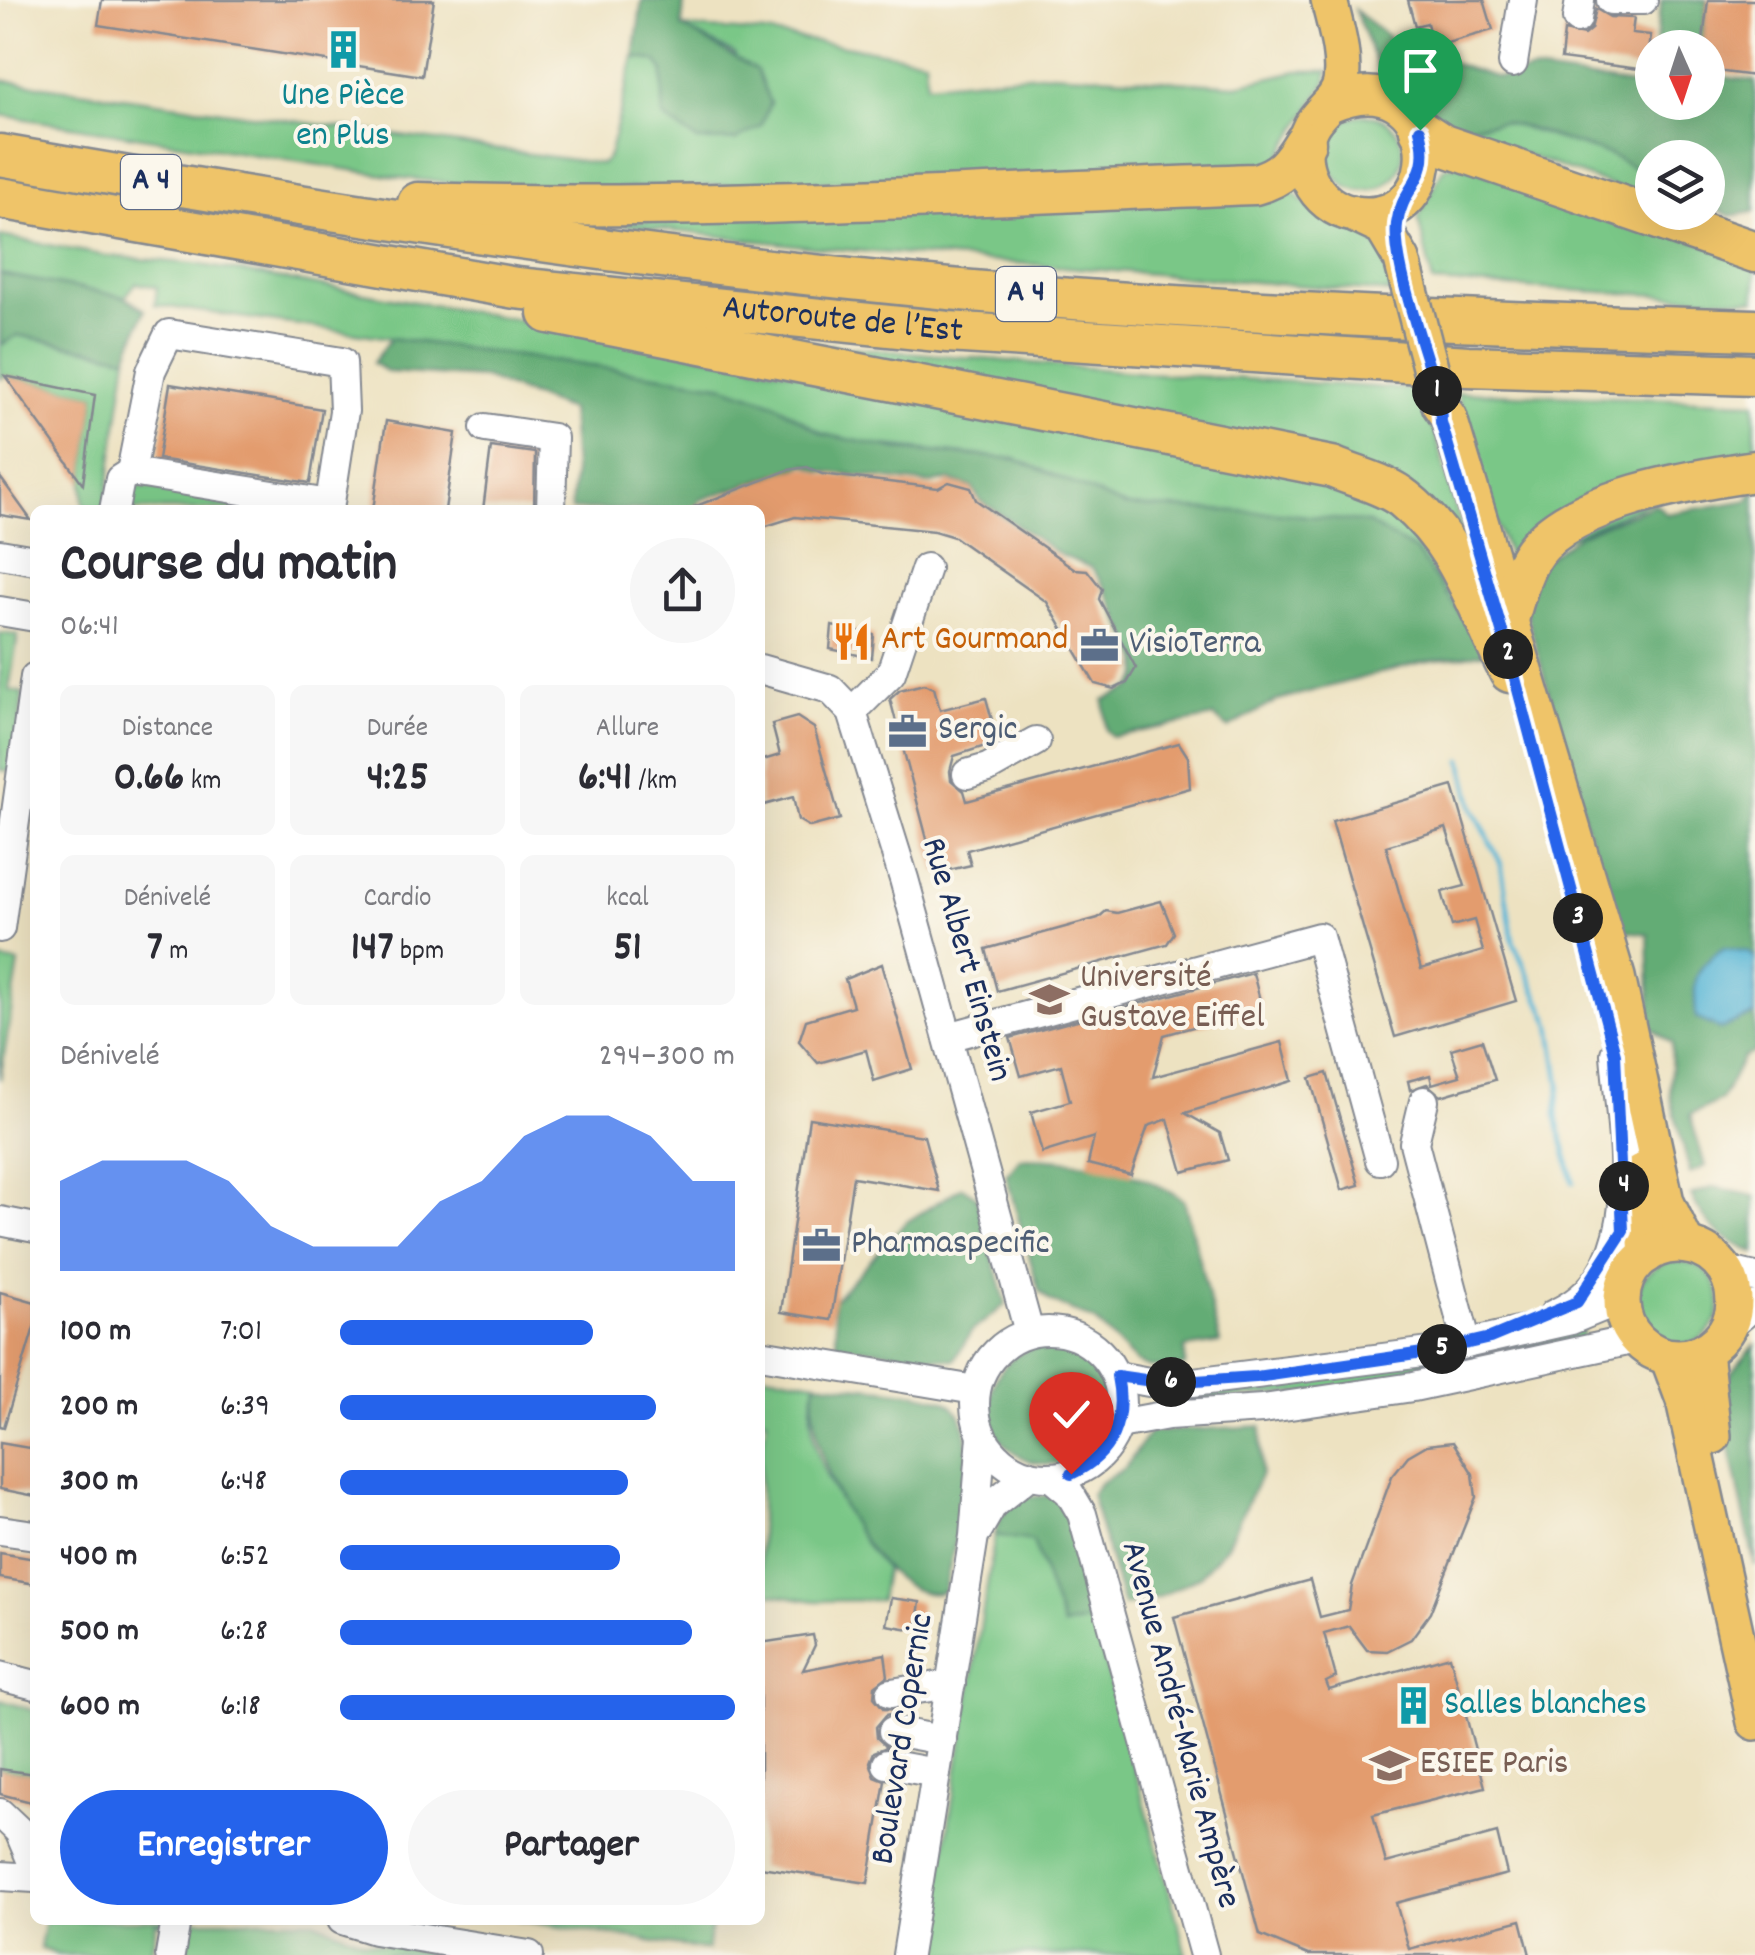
<!DOCTYPE html>
<html lang="fr">
<meta charset="utf-8">
<style>
:root{--surface:#fff;--page:#f7f7f7;--text:#2b2b33;--muted:#7c7c81;--accent:#2563eb}
body{margin:0;font-family:Dekko,sans-serif;background:var(--page);color:var(--text);height:100vh;display:flex;flex-direction:column;font-size:38px;white-space:nowrap}
*{box-sizing:border-box;margin:0}
p{font-size:32px;color:var(--muted)}
.icon{flex:none;width:55px;height:55px;fill:none;stroke:currentColor;stroke-width:2;stroke-linecap:round;stroke-linejoin:round}
.map{position:relative;flex:1;overflow:hidden}
.side{position:absolute;left:30px;top:505px;width:735px;height:1420px;display:flex;flex-direction:column;background:var(--surface);border-radius:15px;box-shadow:0 10px 40px #0002}
.side>*{flex:none}
.needle{width:65px;rotate:177deg}
.buttons{position:absolute;left:1635px;top:30px;display:grid;gap:20px}
.buttons a{display:grid;place-items:center;width:90px;height:90px;border-radius:50%;background:var(--surface);box-shadow:0 10px 40px #0002;font-size:50px}
.pin{position:absolute;display:grid;place-items:center;width:85px;height:85px;color:#fff;margin:-102px -42px;border-radius:50% 50% 50% 0;rotate:-45deg;box-shadow:0 0 10px #0007}
.pin .icon{rotate:45deg}
.km{position:absolute;width:50px;height:50px;margin:-25px;border-radius:50%;background:#222;color:#fff;font-size:28px;line-height:50px;text-align:center}
.round{display:grid;place-items:center;flex:none;width:105px;height:105px;border-radius:52px;background:var(--page)}
.headline{display:flex;align-items:center;justify-content:space-between;height:170px;padding:0 30px}
h1{font-size:55px;font-weight:700;line-height:75px}
.stats{display:grid;grid-template-columns:repeat(3,1fr);gap:15px;height:170px;padding:10px 30px}
.stats div{display:grid;align-content:center;border-radius:15px;background:var(--page);text-align:center}
.stats b{font-size:42px;font-weight:700}
.stats small{font-size:28px;font-weight:400}
.stats p{font-size:28px}
.chart{height:280px;padding:20px 30px}
.chart p{display:flex;justify-content:space-between}
.chart svg{width:100%;height:180px;margin-top:10px;fill:var(--accent);opacity:.7}
.primary-button{display:flex;gap:20px;margin-top:auto;padding:20px 30px}
.primary-button a{flex:1;height:115px;border-radius:60px;background:var(--accent);color:#fff;font-size:40px;font-weight:700;line-height:115px;text-align:center}
.primary-button a+a{background:var(--page);color:var(--text)}
ul{padding:0 30px;list-style:none;font-size:32px}
li{display:grid;grid-template-columns:160px 120px 1fr;align-items:center;height:75px}
li i{height:25px;border-radius:12px;background:var(--accent)}
.map>svg:first-child{display:block}
</style>
<div class="map">
<svg width="1755" height="1955" viewBox="0 0 1755 1955">
<rect width="100%" height="100%" fill="#fbf7ec"/>
<filter id="ink" filterUnits="userSpaceOnUse"><feTurbulence type="fractalNoise" baseFrequency=".01" numOctaves="2"/><feDisplacementMap in="SourceGraphic" scale="20" xChannelSelector="R" yChannelSelector="G"/><feConvolveMatrix kernelMatrix="1 2 1 2 8 2 1 2 1" color-interpolation-filters="sRGB"/></filter>
<filter id="wash" filterUnits="userSpaceOnUse"><feTurbulence type="fractalNoise" baseFrequency=".0048" numOctaves="4" result="noise"/><feDisplacementMap in="SourceGraphic" scale="40" xChannelSelector="R" yChannelSelector="G"/><feGaussianBlur stdDeviation="2.25" result="paint"/><feColorMatrix in="noise" values="0 0 0 0 0 0 0 0 0 0 0 0 0 0 0 0 0 1.4 0 .05"/><feComposite in="paint" operator="in"/></filter>
<g filter="url(#wash)">
<rect width="100%" height="100%" fill="#ede2c1"/>
<g fill="#7ac787" stroke="#4a7b72" stroke-width="2.5">
<polygon points="681,27 765,33 925,59 927,84 1052,73 1237,85 1297,71 1328,71 1327,81 1274,166 533,192 403,178 0,115 0,80 602,164 609,156 634,57 656,61 663,69 663,117 698,141 736,140 735,54"/>
<circle cx="1365" cy="153" r="38"/>
<polygon points="1503,122 1608,154 1652,177 1652,200 1450,128"/>
<polygon points="1459,164 1755,260 1755,300 1433,283 1418,219 1444,167"/>
<polygon points="1288,188 1304,202 1367,234 1384,254 1395,293 811,247 607,223"/>
<polygon points="0,236 107,256 196,264 513,319 1258,460 1407,516 1488,653 1416,551 1125,506 1016,459 864,444 823,434 774,403 719,384 155,305 157,287 136,283 125,297 0,274"/>
<polygon points="17,335 127,357 105,510 84,506 83,484 95,395 5,376 0,379 0,346"/>
<polygon points="790,342 1145,373 1423,390 1466,545 1425,504"/>
<polygon points="1457,392 1755,402 1755,457 1511,562 1480,480"/>
<polygon points="125,484 324,510 120,510"/>
<polygon points="0,633 18,635 9,690 23,693 14,772 0,770"/>
<polygon points="0,960 19,963 0,1080"/>
<circle cx="1678" cy="1303" r="42"/>
<polygon points="1580,1324 1584,1339 1340,1390 1178,1401 1177,1390"/>
<path d="M760,1373L817,1382C794,1446 848,1519 886,1565L880,1600L815,1601L760,1592V1458L767,1419L760,1417Z"/>
<polygon points="995,1535 1033,1540 1063,1627 1093,1620 1187,1955 928,1955"/>
<polygon points="0,1700 35,1711 35,1774 0,1769"/>
<polygon points="45,1920 165,1920 164,1924 156,1923 151,1955 58,1955 40,1948"/>
<polygon points="192,1920 312,1920 364,1941 443,1955 185,1955"/>
<polygon points="517,1920 712,1920 707,1950"/>
</g>
<g fill="#63ac74" stroke="#3f6e69" stroke-width="2.5">
<polygon points="642,0 684,0 682,27 757,70 770,103 761,126 736,140 698,141 663,117 663,70 656,61 634,57"/>
<polygon points="1662,0 1707,0 1701,47 1655,47"/>
<polygon points="1355,10 1399,46 1498,78 1534,71 1648,87 1652,62 1652,102 1708,102 1708,75 1755,81 1755,212 1730,216 1708,204 1708,158 1652,158 1652,177 1608,154 1530,129 1503,122 1450,128 1437,123 1424,103 1378,69"/>
<polygon points="0,274 125,297 145,310 127,357 18,335 0,345"/>
<polygon points="391,338 719,384 774,403 823,434 896,449 1016,459 1125,506 1280,513 1368,523 1416,551 1488,653 1422,662 1278,700 1228,728 1214,717 1112,737 1106,730 1104,700 1132,688 1139,677 1139,661 1105,588 1092,568 1060,555 980,500 972,487 949,480 930,484 820,471 806,464 700,500 695,510 571,510 574,471 570,410 484,378 387,372 373,363"/>
<polygon points="1755,486 1755,1052 1743,1057 1721,1100 1690,1115 1705,1166 1690,1173 1670,1096 1672,1043 1651,1028 1648,934 1615,929 1611,893 1595,857 1522,598 1542,561 1582,533 1656,504 1666,514 1749,500"/>
<path d="M1021,1158C1076,1158 1137,1168 1184,1200L1220,1343L1185,1348V1366L1150,1368L1137,1363L1095,1321L1050,1301L1039,1291L1006,1175Z"/>
<polygon points="962,1187 976,1196 1006,1304 971,1332 954,1360 837,1345 833,1301 905,1223"/>
<path d="M1714,1187L1755,1196V1253C1722,1239 1708,1230 1691,1195Z"/>
<polygon points="1755,1345 1755,1566 1720,1402 1729,1376"/>
<circle cx="1049" cy="1405" r="59"/>
<path d="M817,1382C848,1387 922,1389 947,1402C992,1424 952,1549 944,1592C877,1611 796,1438 817,1382Z"/>
<polygon points="1261,1426 1261,1474 1227,1545 1200,1576 1159,1597 1123,1606 1091,1494 1100,1483 1125,1468 1150,1432"/>
<polygon points="1022,1491 1031,1497 1055,1495 1067,1505 1087,1578 1081,1581 1093,1620 1063,1627 1033,1541 995,1535 1001,1516"/>
</g>
<path fill="#58b6d6" stroke="#3a729a" stroke-width="2.5" d="M1724,948L1749,952L1755,958V1015L1720,1029L1696,1018C1694,980 1691,970 1724,948Z"/>
<g fill="none" stroke-linecap="round" stroke-linejoin="round">
<polyline stroke="#58b6d6" stroke-width="5" points="1462,760 1473,807 1501,864 1513,941 1551,1025 1560,1085 1556,1114 1573,1182"/>
</g>
<g id="blocks">
<g fill="#e39c6e" fill-rule="evenodd">
<polygon points="102,0 434,0 422,76 98,25"/>
<polygon points="1408,0 1484,0 1493,30 1433,47 1427,23 1415,26"/>
<polygon points="1708,0 1755,0 1755,76 1708,70 1708,48 1702,48"/>
<polygon points="1596,9 1610,17 1634,18 1632,33 1651,35 1647,70 1561,59 1564,31 1584,35 1591,29"/>
<polygon points="5,376 95,395 83,484"/>
<polygon points="170,384 322,409 310,483 158,459"/>
<polygon points="386,421 456,433 445,510 373,510"/>
<polygon points="491,447 535,453 534,510 483,510"/>
<polygon points="807,467 822,474 938,488 949,482 971,488 976,500 1075,569 1087,570 1102,589 1099,599 1136,668 1127,683 1114,689 1095,684 1047,602 954,537 934,531 795,517 760,528 760,510 686,510 788,470"/>
<polygon points="0,477 31,520 0,515"/>
<polygon points="832,626 874,635 872,658 830,649"/>
<polygon points="924,684 934,688 940,710 986,698 998,742 954,756 950,771 951,780 964,791 967,801 1179,743 1188,757 1190,788 967,850 971,865 936,873 890,699 900,690"/>
<polygon points="797,717 814,728 840,819 810,827 798,820 793,797 760,806 760,761 780,755 772,724"/>
<path d="M1453,786L1516,1001L1395,1037L1332,821ZM1446,828L1465,886L1442,892L1452,926L1474,920L1483,951L1421,969L1386,846Z"/>
<polygon points="1161,901 1174,933 1167,944 997,991 986,949 1098,918 1106,911 1117,913"/>
<polygon points="882,964 912,1069 874,1081 866,1050 818,1063 799,1041 806,1020 853,1006 845,979"/>
<polygon points="1253,973 1262,1008 1164,1035 1153,1077 1282,1042 1292,1081 1185,1113 1220,1133 1228,1160 1183,1172 1168,1119 1148,1126 1131,1175 1088,1164 1094,1137 1042,1153 1031,1112 1070,1101 1061,1065 1021,1076 1010,1038"/>
<polygon points="1482,1040 1495,1080 1441,1096 1427,1084 1410,1090 1408,1081 1430,1075 1432,1084 1460,1076 1451,1049"/>
<polygon points="1327,1073 1359,1185 1342,1190 1310,1078"/>
<polygon points="809,1118 924,1136 939,1191 853,1177 831,1320 781,1312"/>
<polygon points="0,1292 35,1302 35,1324 4,1427 0,1426"/>
<polygon points="1453,1442 1473,1474 1476,1497 1430,1613 1411,1639 1387,1651 1367,1650 1349,1626 1324,1633 1336,1677 1326,1682 1329,1690 1450,1656 1485,1787 1373,1815 1386,1863 1497,1833 1507,1874 1396,1903 1409,1949 1521,1920 1530,1955 1308,1955 1260,1935 1174,1617 1310,1580 1320,1617 1348,1610 1352,1585 1392,1476 1408,1456 1427,1445"/>
<polygon points="0,1443 35,1449 35,1496 0,1489"/>
<polygon points="0,1553 35,1559 35,1584 0,1578"/>
<polygon points="891,1598 920,1602 916,1630 886,1625"/>
<polygon points="813,1635 815,1645 803,1670 885,1654 888,1676 875,1686 874,1697 884,1709 905,1710 886,1715 876,1727 877,1738 887,1747 874,1752 870,1762 875,1777 885,1781 868,1883 760,1867 760,1643"/>
<polygon points="0,1769 35,1774 35,1803 0,1794"/>
</g>
</g>
</g>
<g filter="url(#ink)">
<use href="#blocks" fill-opacity="0" stroke="#848890" stroke-width="2.5"/>
<g fill="none" stroke-linecap="round" stroke-linejoin="round">
<defs>
<g id="minor">
<polyline points="1611,0 1643,0"/>
<polyline points="1577,19 1580,0"/>
<polyline points="1513,63 1523,0"/>
<polyline points="485,428 553,438 551,510"/>
<polyline points="131,472 151,371 169,334 342,362 344,411 329,509"/>
<polyline points="114,510 120,479 131,472 323,503 330,510"/>
<polyline points="0,554 35,560"/>
<polyline points="0,611 35,617"/>
<polyline points="760,669 830,689 852,712 904,879 1029,1332"/>
<polyline points="852,712 891,673 926,568"/>
<polyline points="967,774 988,768 1036,741"/>
<polyline points="0,928 35,677"/>
<polyline points="948,1037 1319,937 1380,1160"/>
<polyline points="1424,1101 1414,1143 1467,1344"/>
<polyline points="0,1221 35,1228"/>
<polyline points="1725,1270 1755,1277"/>
<path d="M1554,1314C1652,1271 1621,1138 1615,1054"/>
<polyline points="1727,1328 1755,1305"/>
<circle cx="1048" cy="1404" r="73"/>
<polyline points="760,1354 975,1390"/>
<polyline points="1117,1376 1149,1382 1193,1382 1430,1352 1571,1320 1622,1299"/>
<polyline points="1119,1424 1168,1415 1263,1409 1413,1387 1636,1339"/>
<polyline points="1052,1478 1069,1492 1082,1514 1204,1955"/>
<polyline points="0,1530 35,1535"/>
<polyline points="978,1530 993,1504 1029,1475"/>
<polyline points="0,1676 35,1685"/>
<polyline points="891,1693 951,1684"/>
<polyline points="893,1731 942,1740"/>
<polyline points="887,1764 936,1773"/>
<polyline points="0,1813 19,1831 35,1869"/>
<polyline points="0,1876 35,1878"/>
<polyline points="342,1920 374,1930 529,1955"/>
<polyline points="170,1955 176,1920"/>
<polyline points="907,1955 974,1536 982,1436"/>
</g>
<g id="major">
<path d="M1329,0C1335,26 1345,55 1341,83C1337,102 1320,109 1311,126C1292,161 1314,207 1354,214C1456,230 1443,54 1330,104"/>
<polyline points="1351,213 1383,228 1402,260"/>
<polyline points="1440,405 1449,418 1617,977 1666,1202 1687,1246"/>
<polyline points="1641,1172 1647,1255"/>
<circle cx="1678" cy="1301" r="56"/>
<polyline points="1704,1351 1713,1436"/>
<polyline points="1668,1357 1684,1400 1755,1722"/>
</g>
<g id="highway">
<polyline points="1420,130 1443,145 1755,252"/>
<path d="M0,155C315,210 630,259 949,289C1217,313 1486,322 1755,330"/>
<path id="s1" d="M0,198L516,288L948,332L1468,366L1755,375"/>
<path d="M418,203C698,212 976,194 1255,184C1282,177 1291,165 1305,142"/>
<path d="M549,313L1332,467C1354,477 1386,484 1404,499C1461,544 1478,611 1510,672"/>
<path d="M1509,616C1515,596 1521,570 1534,552C1573,499 1693,480 1755,471"/>
</g>
</defs>
<use href="#minor" stroke="#848890" stroke-width="32"/>
<use href="#major" stroke="#848890" stroke-width="40"/>
<use href="#highway" stroke="#848890" stroke-width="45"/>
<use href="#minor" stroke="#fff" stroke-width="28"/>
<use href="#major" stroke="#efc469" stroke-width="35"/>
<use href="#highway" stroke="#efc469" stroke-width="40"/>
<defs>
<polyline id="major-bridge" points="1402,260 1440,405"/>
</defs>
<use href="#major-bridge" stroke="#848890" stroke-width="40" stroke-linecap="butt"/>
<use href="#major-bridge" stroke="#efc469" stroke-width="35"/>
</g>
</g>
<g fill="none" stroke-linecap="round" stroke-linejoin="round" filter="url(#ink)">
<defs>
<path id="route" d="M1071,1474C1113,1455 1126,1420 1117,1376L1166,1383L1256,1377L1430,1352L1490,1338L1577,1302L1623,1231L1615,1054L1508,652L1441,422L1440,404C1429,361 1392,265 1397,224C1402,184 1434,180 1420,130"/>
</defs>
<use href="#route" stroke="#fff" stroke-width="20"/>
<use href="#route" stroke="#2563eb" stroke-width="12"/>
</g>
<defs>
<symbol id="building-bare" viewBox="-9 -9 18 18"><path d="M-4-6H4V6H1V3H-1V6H-4ZM-2.5-4.3h1.7v1.8h-1.7ZM.8-4.3h1.7v1.8H.8ZM-2.5-1h1.7V.8h-1.7ZM.8-1h1.7V.8H.8Z" fill="#0f9aa8" stroke="#fbf7ec" stroke-width="2.5" paint-order="stroke"/></symbol>
<symbol id="restaurant-bare" viewBox="-9 -9 18 18"><path d="M-5-6h1v4h1v-4h1v4h1v-4h1v5L-1.5 .5V6h-2V.5L-5-1ZM5-6V6H3V1.5H1.5Q1.5-4 5-6Z" fill="#e8710a" stroke="#fbf7ec" stroke-width="2.5" paint-order="stroke"/></symbol>
<symbol id="office-bare" viewBox="-9 -9 18 18"><path d="M-6-3h4V-5.5h4V-3h4V5H-6ZM-1-4.5V-3h2v-1.5ZM-6 0V1H6V0Z" fill="#5c6f8a" stroke="#fbf7ec" stroke-width="2.5" paint-order="stroke"/></symbol>
<symbol id="university-bare" viewBox="-9 -9 18 18"><path d="M0-5L7-2L0 1L-7-2ZM-4 1L0 2.5L4 1V4Q0 6-4 4Z" fill="#8d6e63" stroke="#fbf7ec" stroke-width="2.5" paint-order="stroke"/></symbol>
</defs>
<g fill-rule="evenodd">
<use href="#building-bare" x="316" y="22" width="55" height="55"/>
<use href="#restaurant-bare" x="824" y="614" width="55" height="55"/>
<use href="#office-bare" x="1072" y="618" width="55" height="55"/>
<use href="#office-bare" x="880" y="704" width="55" height="55"/>
<use href="#university-bare" x="1022" y="972" width="55" height="55"/>
<use href="#office-bare" x="794" y="1218" width="55" height="55"/>
<use href="#building-bare" x="1386" y="1678" width="55" height="55"/>
<use href="#university-bare" x="1362" y="1738" width="55" height="55"/>
</g>
<g text-anchor="middle" dominant-baseline="central" stroke-width="8" stroke-linejoin="round" paint-order="stroke">
<g fill="#fbf7ec" stroke="#5e6b89" stroke-width="2.5">
<rect x="121" y="155" width="60" height="54" rx="8"/>
<rect x="996" y="267" width="60" height="54" rx="8"/>
</g>
<g font-size="32" font-weight="bold" fill="#1b2f5e">
<text x="151" y="182">A 4</text>
<text x="1026" y="294">A 4</text>
</g>
<g font-size="35" fill="#0d838f" stroke="#fbf7ec">
<text x="343" y="97">Une Pièce<tspan x="343" dy="40">en Plus</tspan></text>
<text x="1444" y="1706" text-anchor="start">Salles blanches</text>
</g>
<g font-size="35" fill="#1b2f5e" stroke="#fbf7ec">
<text stroke="none"><textPath href="#s1" startOffset="852">Autoroute de l’Est</textPath></text>
<text transform="translate(965 960) rotate(74)">Rue Albert Einstein</text>
<text transform="translate(1179 1725) rotate(75)">Avenue André-Marie Ampère</text>
<text transform="translate(904 1739) rotate(-81)">Boulevard Copernic</text>
</g>
<g font-size="35" fill="#c56008" stroke="#fbf7ec" text-anchor="start">
<text x="881" y="641">Art Gourmand</text>
</g>
<g font-size="35" fill="#4e5e75" stroke="#fbf7ec" text-anchor="start">
<text x="1129" y="645">VisioTerra</text>
<text x="938" y="731">Sergic</text>
<text x="851" y="1245">Pharmaspecific</text>
</g>
<g font-size="35" fill="#785e54" stroke="#fbf7ec" text-anchor="start">
<text x="1080" y="979">Université<tspan x="1080" dy="40">Gustave Eiffel</tspan></text>
<text x="1420" y="1765">ESIEE Paris</text>
</g>
</g>
</svg>
<div class="buttons">
<a><svg class="needle" viewBox="-14 -14 28 28"><path d="M0-13l5 13h-10z" fill="#e53935"/><path d="M0 13l5-13h-10z" fill="#7c7c81"/></svg></a>
<a><svg class="icon" aria-label="layers" viewBox="0 0 24 24"><path d="M12 4l9 5-9 5-9-5zM3 14l9 5 9-5"/></svg></a>
</div>
<div class="pin" style="left:1420px;top:130px;background:#1e9e55"><svg class="icon" aria-label="arrive" viewBox="0 0 24 24"><path d="M6 21V4h12l-3 4 3 4H6"/></svg></div>
<div class="pin" style="left:1071px;top:1474px;background:#d93025"><svg class="icon" aria-label="check" viewBox="0 0 24 24"><path d="M5 12l5 5 9-10"/></svg></div>
<b class="km" style="left:1437px;top:391px">1</b>
<b class="km" style="left:1508px;top:654px">2</b>
<b class="km" style="left:1578px;top:918px">3</b>
<b class="km" style="left:1624px;top:1186px">4</b>
<b class="km" style="left:1442px;top:1349px">5</b>
<b class="km" style="left:1171px;top:1382px">6</b>
<section class="side">
<div class="headline"><div><h1>Course du matin</h1><p>06:41</p></div><a class="round"><svg class="icon" aria-label="share" viewBox="0 0 24 24"><path d="M12 15V3M7 8l5-5 5 5M5 13v7h14v-7"/></svg></a></div>
<div class="stats">
<div><p>Distance</p><b>0.66<small> km</small></b></div>
<div><p>Durée</p><b>4:25</b></div>
<div><p>Allure</p><b>6:41<small> /km</small></b></div>
</div>
<div class="stats">
<div><p>Dénivelé</p><b>7<small> m</small></b></div>
<div><p>Cardio</p><b>147<small> bpm</small></b></div>
<div><p>kcal</p><b>51</b></div>
</div>
<div class="chart"><p><span>Dénivelé</span>294–300 m</p>
<svg viewBox="0 0 160 44" preserveAspectRatio="none"><path d="M0 44V22L10 17L20 17L30 17L40 22L50 33L60 38L70 38L80 38L90 27L100 22L110 11L120 6L130 6L140 11L150 22L160 22V44z"/></svg>
</div>
<ul>
<li><b>100 m</b>7:01<i style="width:64%"></i></li>
<li><b>200 m</b>6:39<i style="width:80%"></i></li>
<li><b>300 m</b>6:48<i style="width:73%"></i></li>
<li><b>400 m</b>6:52<i style="width:71%"></i></li>
<li><b>500 m</b>6:28<i style="width:89%"></i></li>
<li><b>600 m</b>6:18<i style="width:100%"></i></li>
</ul>
<div class="primary-button"><a>Enregistrer</a><a>Partager</a></div>
</section>
</div>
